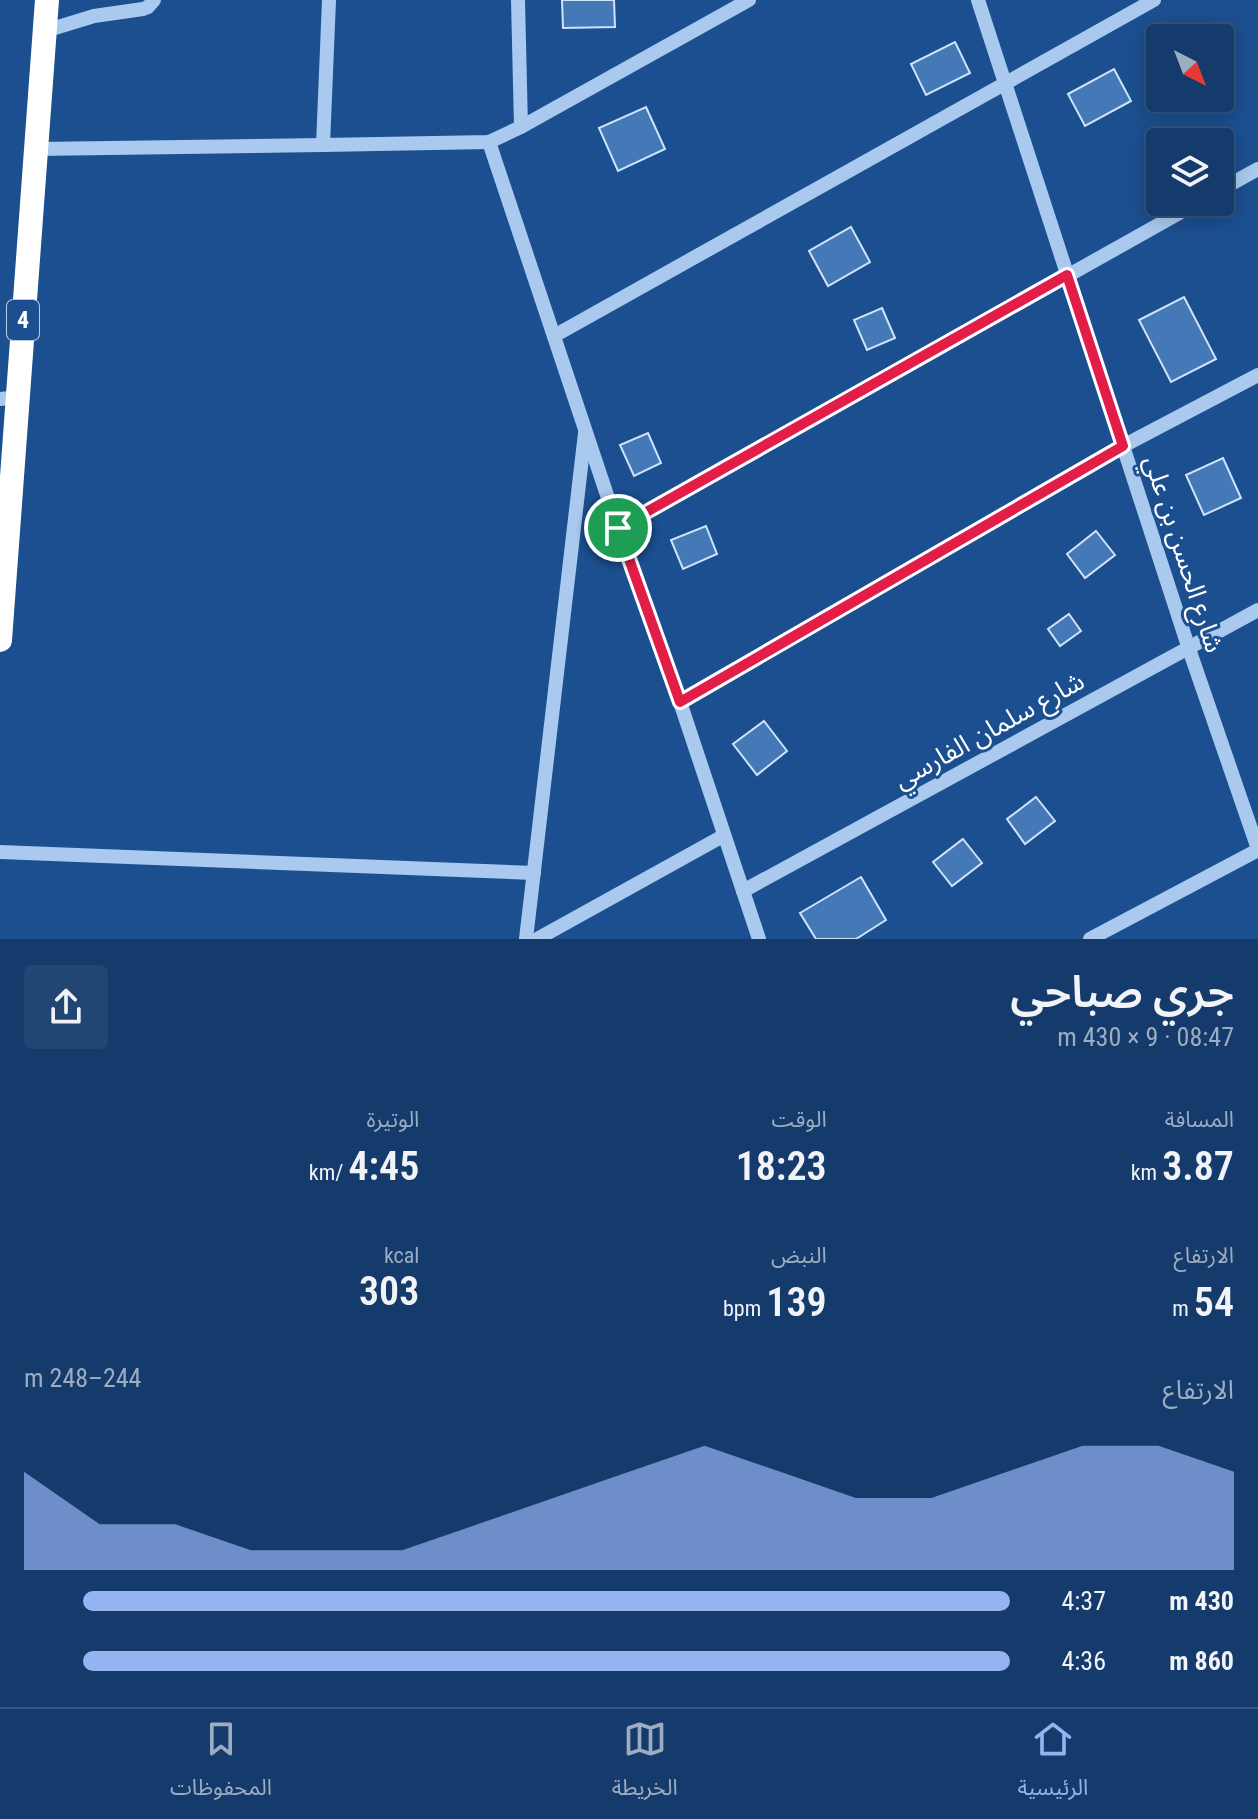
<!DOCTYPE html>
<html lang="ar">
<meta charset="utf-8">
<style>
:root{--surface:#143b6b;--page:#214673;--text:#f1f3f6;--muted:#9dadc1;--line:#33557e;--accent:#95b2f1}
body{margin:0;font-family:"Roboto Condensed","Noto Sans Arabic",sans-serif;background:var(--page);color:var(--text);direction:rtl;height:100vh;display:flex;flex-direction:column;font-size:30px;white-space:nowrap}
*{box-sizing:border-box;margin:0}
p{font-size:26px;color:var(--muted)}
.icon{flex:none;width:44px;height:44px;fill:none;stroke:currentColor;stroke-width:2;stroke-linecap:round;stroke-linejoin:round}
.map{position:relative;height:939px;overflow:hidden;direction:ltr}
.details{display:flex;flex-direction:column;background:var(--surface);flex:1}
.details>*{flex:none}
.needle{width:52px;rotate:138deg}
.fabs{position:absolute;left:1146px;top:24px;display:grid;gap:16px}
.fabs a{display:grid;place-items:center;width:88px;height:88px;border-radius:8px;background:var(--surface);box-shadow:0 4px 20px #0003,0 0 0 2px var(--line);font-size:40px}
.pin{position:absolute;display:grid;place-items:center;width:68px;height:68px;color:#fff;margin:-34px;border:4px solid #fff;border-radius:50%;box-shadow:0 2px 8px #0007}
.round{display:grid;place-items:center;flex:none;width:84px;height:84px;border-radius:8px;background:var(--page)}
.summary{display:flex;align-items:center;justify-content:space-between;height:136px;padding:0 24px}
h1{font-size:44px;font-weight:600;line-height:60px}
.figures{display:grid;grid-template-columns:repeat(3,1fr);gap:12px;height:136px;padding:8px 24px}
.figures div{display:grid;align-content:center}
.figures b{font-size:40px;font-weight:600}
.figures small{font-size:22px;font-weight:400}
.figures p{font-size:22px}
.chart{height:224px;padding:16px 24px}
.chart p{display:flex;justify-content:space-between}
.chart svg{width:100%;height:144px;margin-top:8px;fill:var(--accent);opacity:.7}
ul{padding:0 24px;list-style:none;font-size:26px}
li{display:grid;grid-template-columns:128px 96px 1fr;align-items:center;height:60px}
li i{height:20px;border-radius:10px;background:var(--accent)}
.menu{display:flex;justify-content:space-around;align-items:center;height:112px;border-top:2px solid var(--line);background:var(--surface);font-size:22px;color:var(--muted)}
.menu a{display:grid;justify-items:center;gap:4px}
.menu .on{color:var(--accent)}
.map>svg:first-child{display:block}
</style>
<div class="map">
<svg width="1258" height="939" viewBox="0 0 1258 939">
<rect width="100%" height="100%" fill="#1b4f8f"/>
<g fill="#4478b7" stroke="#cfe3fa" stroke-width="2">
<polygon points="562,0 614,0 615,27 563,28"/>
<polygon points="955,42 970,73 926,95 911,64"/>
<polygon points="1114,69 1131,101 1085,126 1068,94"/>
<polygon points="646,107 665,149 618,171 599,128"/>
<polygon points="851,227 870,262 828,286 809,251"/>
<polygon points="1184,297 1216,359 1171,382 1139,320"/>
<polygon points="882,308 895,338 867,350 854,320"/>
<polygon points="648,433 661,463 634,476 620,445"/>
<polygon points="1223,458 1241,498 1204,515 1186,475"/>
<polygon points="706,526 717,554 683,569 671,540"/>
<polygon points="1096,531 1115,555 1085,578 1067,554"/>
<polygon points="1069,614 1081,631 1060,646 1048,629"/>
<polygon points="764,721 787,751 757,775 733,744"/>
<polygon points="1036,797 1055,821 1025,844 1007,819"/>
<polygon points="963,839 982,863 952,886 933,862"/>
<polygon points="861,877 886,920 856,939 816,939 800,913"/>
</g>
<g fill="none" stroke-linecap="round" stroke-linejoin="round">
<g stroke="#a9c9ee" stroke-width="14">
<polyline points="329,0 323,145 489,142 521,127 749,0"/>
<polyline points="518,0 521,127"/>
<polyline points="978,0 1189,649 1258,849"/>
<polyline points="45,31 94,16 143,9 148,7 154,0"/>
<polyline points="489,142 618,528"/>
<polyline points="36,149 323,145"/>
<polyline points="1220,190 1258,169"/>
<polyline points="554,336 1154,0"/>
<polyline points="0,399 18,397"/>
<polyline points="680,702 1123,446 1258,375"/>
<polyline points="0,852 534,873"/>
<polyline points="743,891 1258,610"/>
<polyline points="526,939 585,433"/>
<polyline points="537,939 723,836"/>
<polyline points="759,939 680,702 618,528 1199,202"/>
<polyline points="1090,939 1258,850"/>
</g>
<polyline stroke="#fff" stroke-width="24" points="0,640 47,0"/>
</g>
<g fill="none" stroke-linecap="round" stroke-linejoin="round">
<defs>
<polygon id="route" points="1067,275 1123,446 680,702 618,528"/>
</defs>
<use href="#route" stroke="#fff" stroke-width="16"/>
<use href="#route" stroke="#e11d48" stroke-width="10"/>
</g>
<g text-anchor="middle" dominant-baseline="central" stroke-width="6" stroke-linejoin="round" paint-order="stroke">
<rect fill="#1b4f8f" stroke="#bbcadd" stroke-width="2" x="7" y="300" width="32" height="40" rx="6"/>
<g font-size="24" font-weight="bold" fill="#fff">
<text x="23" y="320">4</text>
</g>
<g font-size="26" fill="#fff" stroke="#1b4f8f">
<text transform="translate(1184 554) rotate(72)">شارع الحسن بن علي</text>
<text transform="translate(989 730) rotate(-29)">شارع سلمان الفارسي</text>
</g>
</g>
</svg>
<div class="fabs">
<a><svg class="needle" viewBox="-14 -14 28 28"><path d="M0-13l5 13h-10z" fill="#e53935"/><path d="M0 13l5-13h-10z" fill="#9dadc1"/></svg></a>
<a><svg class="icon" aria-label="layers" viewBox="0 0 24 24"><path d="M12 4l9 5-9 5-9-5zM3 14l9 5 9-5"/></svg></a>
</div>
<div class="pin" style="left:618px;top:528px;background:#1e9e55"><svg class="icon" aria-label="arrive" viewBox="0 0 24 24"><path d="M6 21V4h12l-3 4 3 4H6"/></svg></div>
</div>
<section class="details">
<div class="summary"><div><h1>جري صباحي</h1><p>08:47 · 9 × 430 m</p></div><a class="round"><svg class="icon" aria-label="share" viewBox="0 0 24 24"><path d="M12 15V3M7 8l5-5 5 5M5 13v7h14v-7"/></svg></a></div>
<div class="figures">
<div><p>المسافة</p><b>3.87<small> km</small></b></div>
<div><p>الوقت</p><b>18:23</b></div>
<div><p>الوتيرة</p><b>4:45<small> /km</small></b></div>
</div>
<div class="figures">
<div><p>الارتفاع</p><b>54<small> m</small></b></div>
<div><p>النبض</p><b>139<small> bpm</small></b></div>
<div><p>kcal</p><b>303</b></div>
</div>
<div class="chart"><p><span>الارتفاع</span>244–248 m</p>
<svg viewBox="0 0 160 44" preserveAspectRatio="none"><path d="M0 44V14L10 30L20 30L30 38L40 38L50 38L60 30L70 22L80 14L90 6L100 14L110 22L120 22L130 14L140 6L150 6L160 14V44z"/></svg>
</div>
<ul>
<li><b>430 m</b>4:37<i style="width:94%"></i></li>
<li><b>860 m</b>4:36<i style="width:94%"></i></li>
</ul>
</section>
<nav class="menu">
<a class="on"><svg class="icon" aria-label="home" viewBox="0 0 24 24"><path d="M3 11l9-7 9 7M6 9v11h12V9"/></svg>الرئيسية</a>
<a><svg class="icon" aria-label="map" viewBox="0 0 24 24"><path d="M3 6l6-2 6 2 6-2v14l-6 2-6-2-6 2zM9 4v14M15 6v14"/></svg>الخريطة</a>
<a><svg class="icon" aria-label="saved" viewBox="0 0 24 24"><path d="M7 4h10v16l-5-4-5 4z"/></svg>المحفوظات</a>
</nav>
